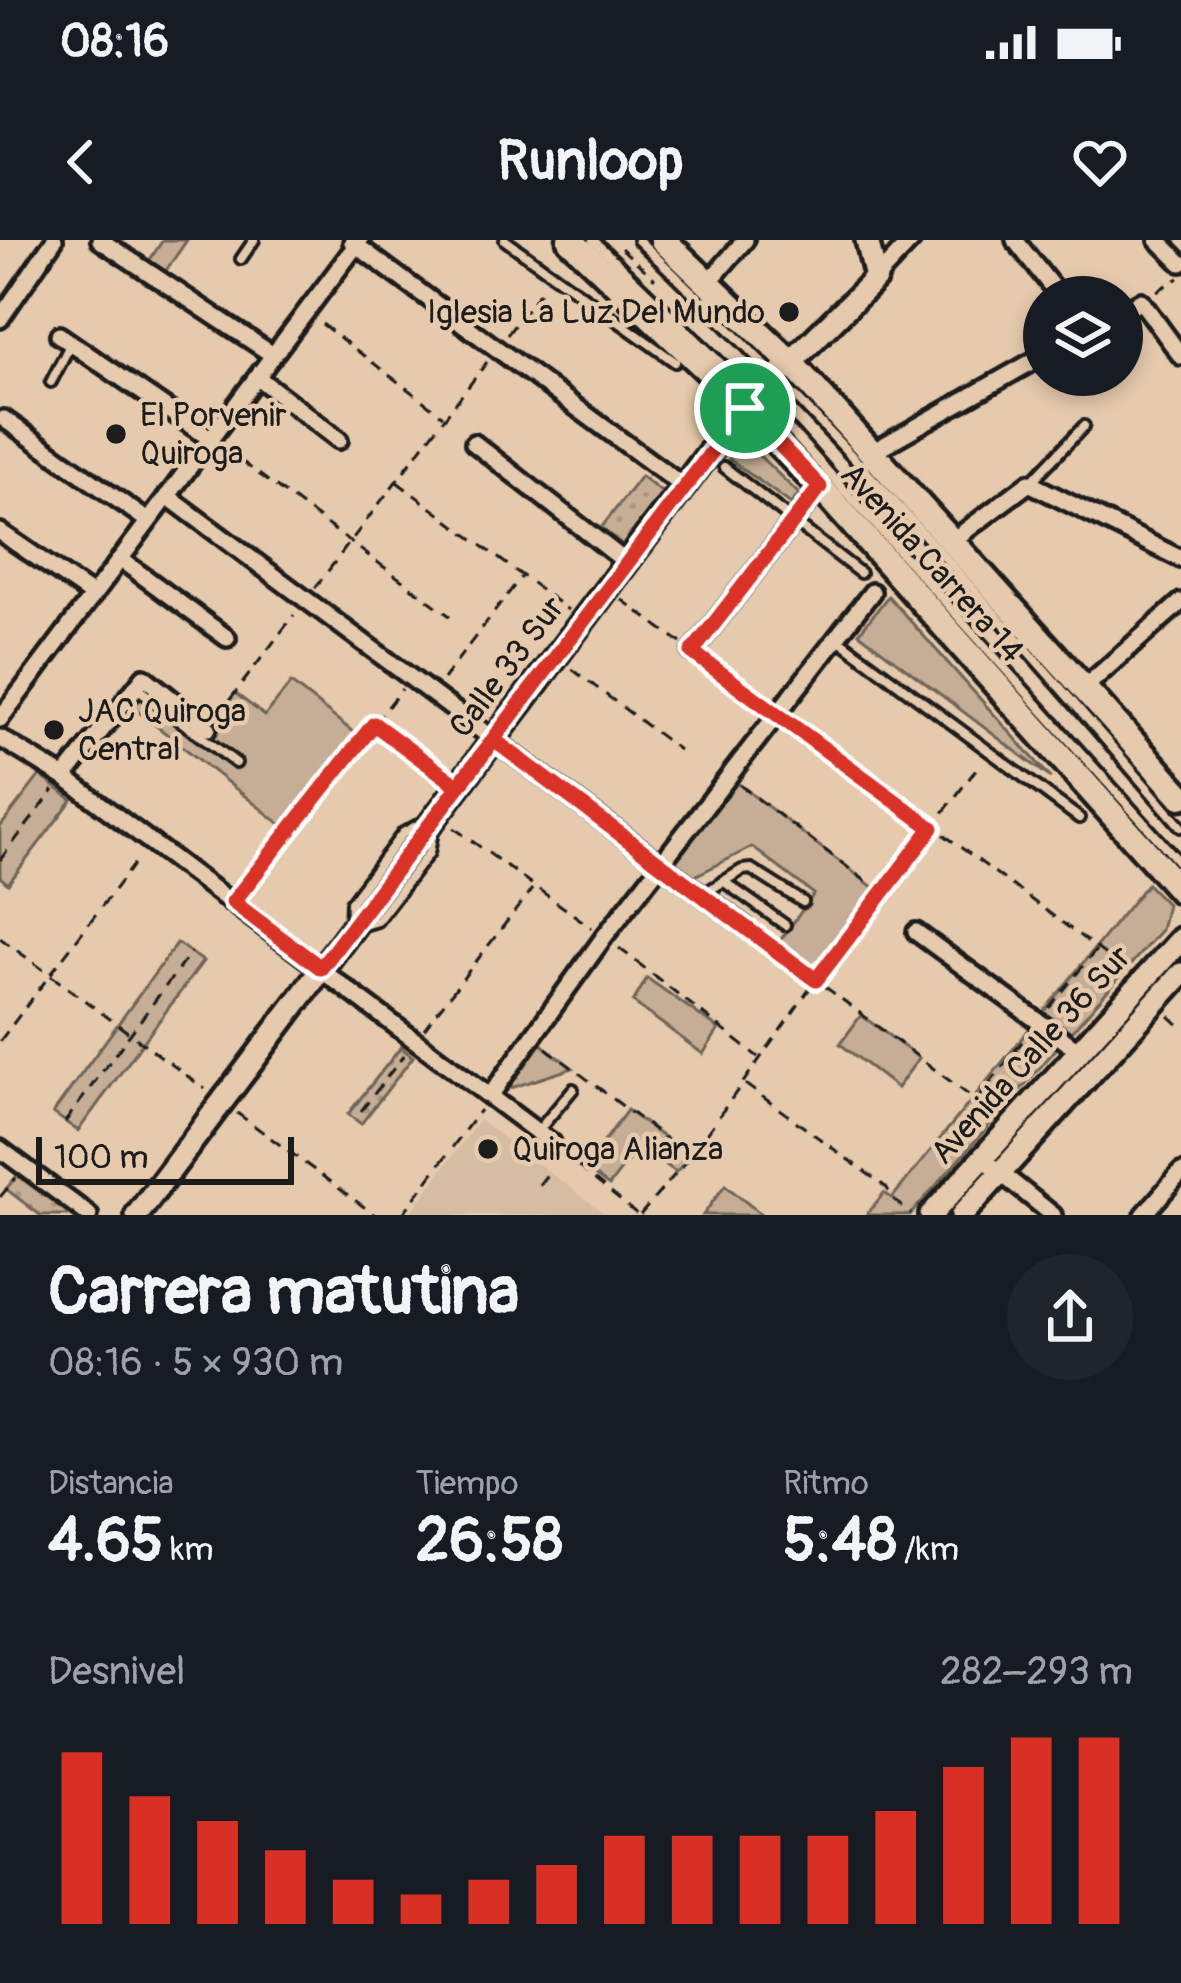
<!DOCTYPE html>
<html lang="es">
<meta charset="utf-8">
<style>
:root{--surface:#171b24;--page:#20242c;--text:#f1f3f6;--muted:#9ea1a6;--accent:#d93025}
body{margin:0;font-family:Pangolin,sans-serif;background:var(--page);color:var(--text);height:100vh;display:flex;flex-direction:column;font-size:45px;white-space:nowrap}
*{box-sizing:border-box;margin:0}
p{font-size:39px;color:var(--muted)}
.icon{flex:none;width:66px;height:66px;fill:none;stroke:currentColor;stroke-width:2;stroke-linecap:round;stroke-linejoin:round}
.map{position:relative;height:975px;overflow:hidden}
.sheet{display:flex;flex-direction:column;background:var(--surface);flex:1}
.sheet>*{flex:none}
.buttons{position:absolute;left:1023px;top:36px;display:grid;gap:24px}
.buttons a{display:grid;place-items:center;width:120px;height:120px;border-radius:50%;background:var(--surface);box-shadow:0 6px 18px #0003;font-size:60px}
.scale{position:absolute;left:36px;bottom:30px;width:258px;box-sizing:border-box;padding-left:12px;border:6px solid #1c1c1c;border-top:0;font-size:33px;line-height:42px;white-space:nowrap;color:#1c1c1c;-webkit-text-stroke:9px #e6caad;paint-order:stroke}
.pin{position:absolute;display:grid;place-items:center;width:102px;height:102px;color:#fff;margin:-51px;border:6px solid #fff;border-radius:50%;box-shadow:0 3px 12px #0007}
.round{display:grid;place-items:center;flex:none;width:126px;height:126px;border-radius:63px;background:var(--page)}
.summary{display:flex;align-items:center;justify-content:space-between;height:204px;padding:0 48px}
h1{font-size:66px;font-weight:700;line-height:90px}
.metrics{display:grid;grid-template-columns:repeat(3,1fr);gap:18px;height:204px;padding:12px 48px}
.metrics div{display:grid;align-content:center}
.metrics b{font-size:60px;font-weight:700}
.metrics small{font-size:33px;font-weight:400}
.metrics p{font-size:33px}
.chart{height:336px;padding:24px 48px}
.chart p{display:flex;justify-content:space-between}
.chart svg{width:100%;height:216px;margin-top:12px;stroke:var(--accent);stroke-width:6}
.status{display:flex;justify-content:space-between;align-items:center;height:84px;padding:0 60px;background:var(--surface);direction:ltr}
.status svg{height:33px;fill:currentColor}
header{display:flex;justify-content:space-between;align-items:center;height:156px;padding:0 48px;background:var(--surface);font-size:54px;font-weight:700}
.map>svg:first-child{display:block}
</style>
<div class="status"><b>08:16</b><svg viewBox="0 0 49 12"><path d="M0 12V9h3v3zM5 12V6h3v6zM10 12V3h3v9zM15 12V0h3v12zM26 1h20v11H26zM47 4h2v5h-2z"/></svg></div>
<header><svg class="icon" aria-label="back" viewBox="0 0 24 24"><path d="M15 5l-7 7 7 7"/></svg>Runloop<svg class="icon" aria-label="heart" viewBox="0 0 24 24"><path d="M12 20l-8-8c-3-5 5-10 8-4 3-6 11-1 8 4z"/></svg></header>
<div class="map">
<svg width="1181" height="975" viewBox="0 0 1181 975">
<defs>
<pattern id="grass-dots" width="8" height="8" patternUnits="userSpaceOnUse" patternTransform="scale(3)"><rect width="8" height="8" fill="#c5ae95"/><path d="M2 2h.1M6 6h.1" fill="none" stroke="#a99580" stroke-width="1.8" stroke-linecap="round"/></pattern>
</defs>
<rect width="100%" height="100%" fill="#e6caad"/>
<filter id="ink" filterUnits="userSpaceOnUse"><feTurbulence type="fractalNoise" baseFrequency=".00833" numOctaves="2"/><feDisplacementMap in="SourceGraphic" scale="24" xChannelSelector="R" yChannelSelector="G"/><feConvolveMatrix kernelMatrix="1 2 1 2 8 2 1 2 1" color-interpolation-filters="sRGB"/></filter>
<g filter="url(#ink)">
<polygon fill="#d6bca2" points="479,880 607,975 409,975"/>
<g fill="url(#grass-dots)" stroke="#706558" stroke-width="3">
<polygon points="641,236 665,255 625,307 601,288"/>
<polygon points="401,807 413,817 361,884 348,874"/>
<polygon points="20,932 76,975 40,975 6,949"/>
</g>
<g fill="#c5ae95" stroke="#706558" stroke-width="3">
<polygon points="163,0 187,0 165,32 149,21"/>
<polygon points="744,201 799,254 791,264 729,219"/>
<polygon points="888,356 1051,538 859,393"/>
<polygon points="144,437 208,488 235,453 265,476 291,443 362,499 289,591 125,461"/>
<polygon points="40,535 72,560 8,644 0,637 0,587"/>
<polygon points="732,539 882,654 816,740 774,709 814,654 752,607 691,638 669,620"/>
<polygon points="1147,644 1167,664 1161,690 910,975 866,975 884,953 892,958"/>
<polygon points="177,703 203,721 78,891 53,873"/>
<polygon points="647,738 719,789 703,814 633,762"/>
<polygon points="861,775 919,818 897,848 840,804"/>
<polygon points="537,801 573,828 499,852"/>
<polygon points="627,870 690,917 676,932 639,906 609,946 585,928"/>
<polygon points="725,945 762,975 703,975"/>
</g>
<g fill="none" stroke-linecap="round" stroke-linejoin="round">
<defs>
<g id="lane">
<polyline points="505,0 675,122"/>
<polyline points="593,0 793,193 1181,624"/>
<path d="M638,0C831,183 1007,385 1181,587"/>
<polyline points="241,19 254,0"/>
<polyline points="51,142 70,105"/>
<polyline points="724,227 860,333"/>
<polyline points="1031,242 1084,186"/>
<polyline points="838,399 1079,578"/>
<polyline points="137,448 236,523"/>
<polygon points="436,575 429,613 377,681 350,689 351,662 403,593"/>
<polyline points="723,641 785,685"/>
<polyline points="703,654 742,630 751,629 803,662"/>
<polyline points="538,891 573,849"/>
</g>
<g id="street">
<polyline points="100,0 273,115"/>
<polyline points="1015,0 1060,57"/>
<polyline points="1158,0 1181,23"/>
<polyline points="352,2 683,246"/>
<polyline points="876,38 912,0"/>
<polyline points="709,42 745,0"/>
<polyline points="1122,72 1141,61 1181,116"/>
<polyline points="0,79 54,0"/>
<polyline points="59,95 211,199"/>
<polyline points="257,137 339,200"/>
<polyline points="4,179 148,281"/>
<polyline points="474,203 627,323"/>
<polyline points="872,212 1044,115"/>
<polyline points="167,256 744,686"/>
<polyline points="0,292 92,355"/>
<polyline points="952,301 1029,243 1181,319"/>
<polyline points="120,319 227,398"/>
<polyline points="692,412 820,247"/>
<polyline points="1084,448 1181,362"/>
<polyline points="0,479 360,0"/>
<polyline points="0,498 64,537 552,903"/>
<polyline points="64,537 144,437 208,488"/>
<polyline points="916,692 1079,811"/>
<polyline points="490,856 604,697 872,352"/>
<polyline points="0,909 89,975"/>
<polyline points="982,918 1053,975"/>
<polyline points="1144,975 1181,932"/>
</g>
<g id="secondary">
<polyline points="137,975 735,178 876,38 867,0"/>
<polyline points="931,975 1181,699"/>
<polyline points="962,975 1181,734"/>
</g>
<g id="primary">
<polyline points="570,0 720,142 820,247 1181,651"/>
<polyline points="663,0 791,123 1181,556"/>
</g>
</defs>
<use href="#lane" stroke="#1c1c1c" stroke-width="16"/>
<use href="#street" stroke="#1c1c1c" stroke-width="24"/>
<use href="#secondary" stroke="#1c1c1c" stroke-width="30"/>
<use href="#primary" stroke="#1c1c1c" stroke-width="33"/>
<g stroke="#1c1c1c" stroke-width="3" stroke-dasharray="12 9" stroke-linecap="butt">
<polyline points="621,8 655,39"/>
<polyline points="1157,51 1179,38"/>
<polyline points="322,84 443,176"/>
<polyline points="507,95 545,45"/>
<polyline points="225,209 450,376"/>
<polyline points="397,242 568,370"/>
<polyline points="315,348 487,122"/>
<polyline points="621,359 681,403"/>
<polyline points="704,419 764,462"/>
<polyline points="572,429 679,510"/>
<polyline points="443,439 521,337"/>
<polyline points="217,477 294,375"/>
<polyline points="792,482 1126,730"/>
<polyline points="374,484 442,534"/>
<polyline points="740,545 880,652"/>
<polyline points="454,588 592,688"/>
<polyline points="0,620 54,550"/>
<polyline points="244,648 402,449"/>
<polyline points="758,696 995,875"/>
<polyline points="0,698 205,849"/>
<polyline points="619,708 758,817"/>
<polyline points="1049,768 1096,710"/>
<polyline points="1169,776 1181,787"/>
<polyline points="424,789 532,649"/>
<polyline points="0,801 139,617"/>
<polyline points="546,808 690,917"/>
<polyline points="745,844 887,948 892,958 911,974"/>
<polyline points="976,861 1028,794"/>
<polyline points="361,871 404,815"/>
<polyline points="237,873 375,975"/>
<polyline points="65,882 191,712"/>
<polyline points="562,913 638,975"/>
<polyline points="539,945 549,932"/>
<polyline points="0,957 16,938"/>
<polyline points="402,975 480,870"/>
<polyline points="640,975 690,917 816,740 981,523"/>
</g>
<use href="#lane" stroke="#e6caad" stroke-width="8"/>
<use href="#street" stroke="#e6caad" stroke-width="15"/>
<use href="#secondary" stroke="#e6caad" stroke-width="21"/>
<use href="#primary" stroke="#e6caad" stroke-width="24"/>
</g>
</g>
<g fill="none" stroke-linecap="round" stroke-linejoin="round" filter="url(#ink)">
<defs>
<polyline id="route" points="745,168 458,546 374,484 233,662 321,728 494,500 816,740 932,588 692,412 820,247 745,168"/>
</defs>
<use href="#route" stroke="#fff" stroke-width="24"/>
<use href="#route" stroke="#d93025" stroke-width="15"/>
</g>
<g fill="#1c1c1c" stroke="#e6caad" stroke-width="4.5">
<circle cx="789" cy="72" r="12"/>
<circle cx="116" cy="194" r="12"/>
<circle cx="54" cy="490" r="12"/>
<circle cx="488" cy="909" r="12"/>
</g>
<g text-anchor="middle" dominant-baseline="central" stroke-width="9" stroke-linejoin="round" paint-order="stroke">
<g font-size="33" fill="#1c1c1c" stroke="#e6caad" text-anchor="start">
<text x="765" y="72" text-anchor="end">Iglesia La Luz Del Mundo</text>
<text x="140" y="175">El Porvenir<tspan x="140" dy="38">Quiroga</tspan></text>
<text x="78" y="471">JAC Quiroga<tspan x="78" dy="38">Central</tspan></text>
<text x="512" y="909">Quiroga Alianza</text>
</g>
<g font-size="33" fill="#1c1c1c" stroke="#e6caad">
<text transform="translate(932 323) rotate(48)">Avenida Carrera 14</text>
<text transform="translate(507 427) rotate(-53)">Calle 33 Sur</text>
<text transform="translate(1031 815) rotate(-48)">Avenida Calle 36 Sur</text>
</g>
</g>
</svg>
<div class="buttons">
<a><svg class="icon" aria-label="layers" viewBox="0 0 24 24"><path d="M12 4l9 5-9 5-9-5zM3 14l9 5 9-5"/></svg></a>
</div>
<div class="scale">100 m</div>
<div class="pin" style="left:745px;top:168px;background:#1e9e55"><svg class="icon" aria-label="arrive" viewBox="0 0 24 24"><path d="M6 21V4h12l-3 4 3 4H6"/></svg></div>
</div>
<section class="sheet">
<div class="summary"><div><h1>Carrera matutina</h1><p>08:16 · 5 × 930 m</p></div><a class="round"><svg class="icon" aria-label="share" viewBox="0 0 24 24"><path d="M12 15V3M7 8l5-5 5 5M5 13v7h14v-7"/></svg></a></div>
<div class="metrics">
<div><p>Distancia</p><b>4.65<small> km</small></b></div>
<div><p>Tiempo</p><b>26:58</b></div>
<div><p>Ritmo</p><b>5:48<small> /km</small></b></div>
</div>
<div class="chart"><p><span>Desnivel</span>282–293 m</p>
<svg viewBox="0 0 160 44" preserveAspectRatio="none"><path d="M5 44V9M15 44V18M25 44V23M35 44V29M45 44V35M55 44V38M65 44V35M75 44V32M85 44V26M95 44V26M105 44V26M115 44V26M125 44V21M135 44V12M145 44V6M155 44V6"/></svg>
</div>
</section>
